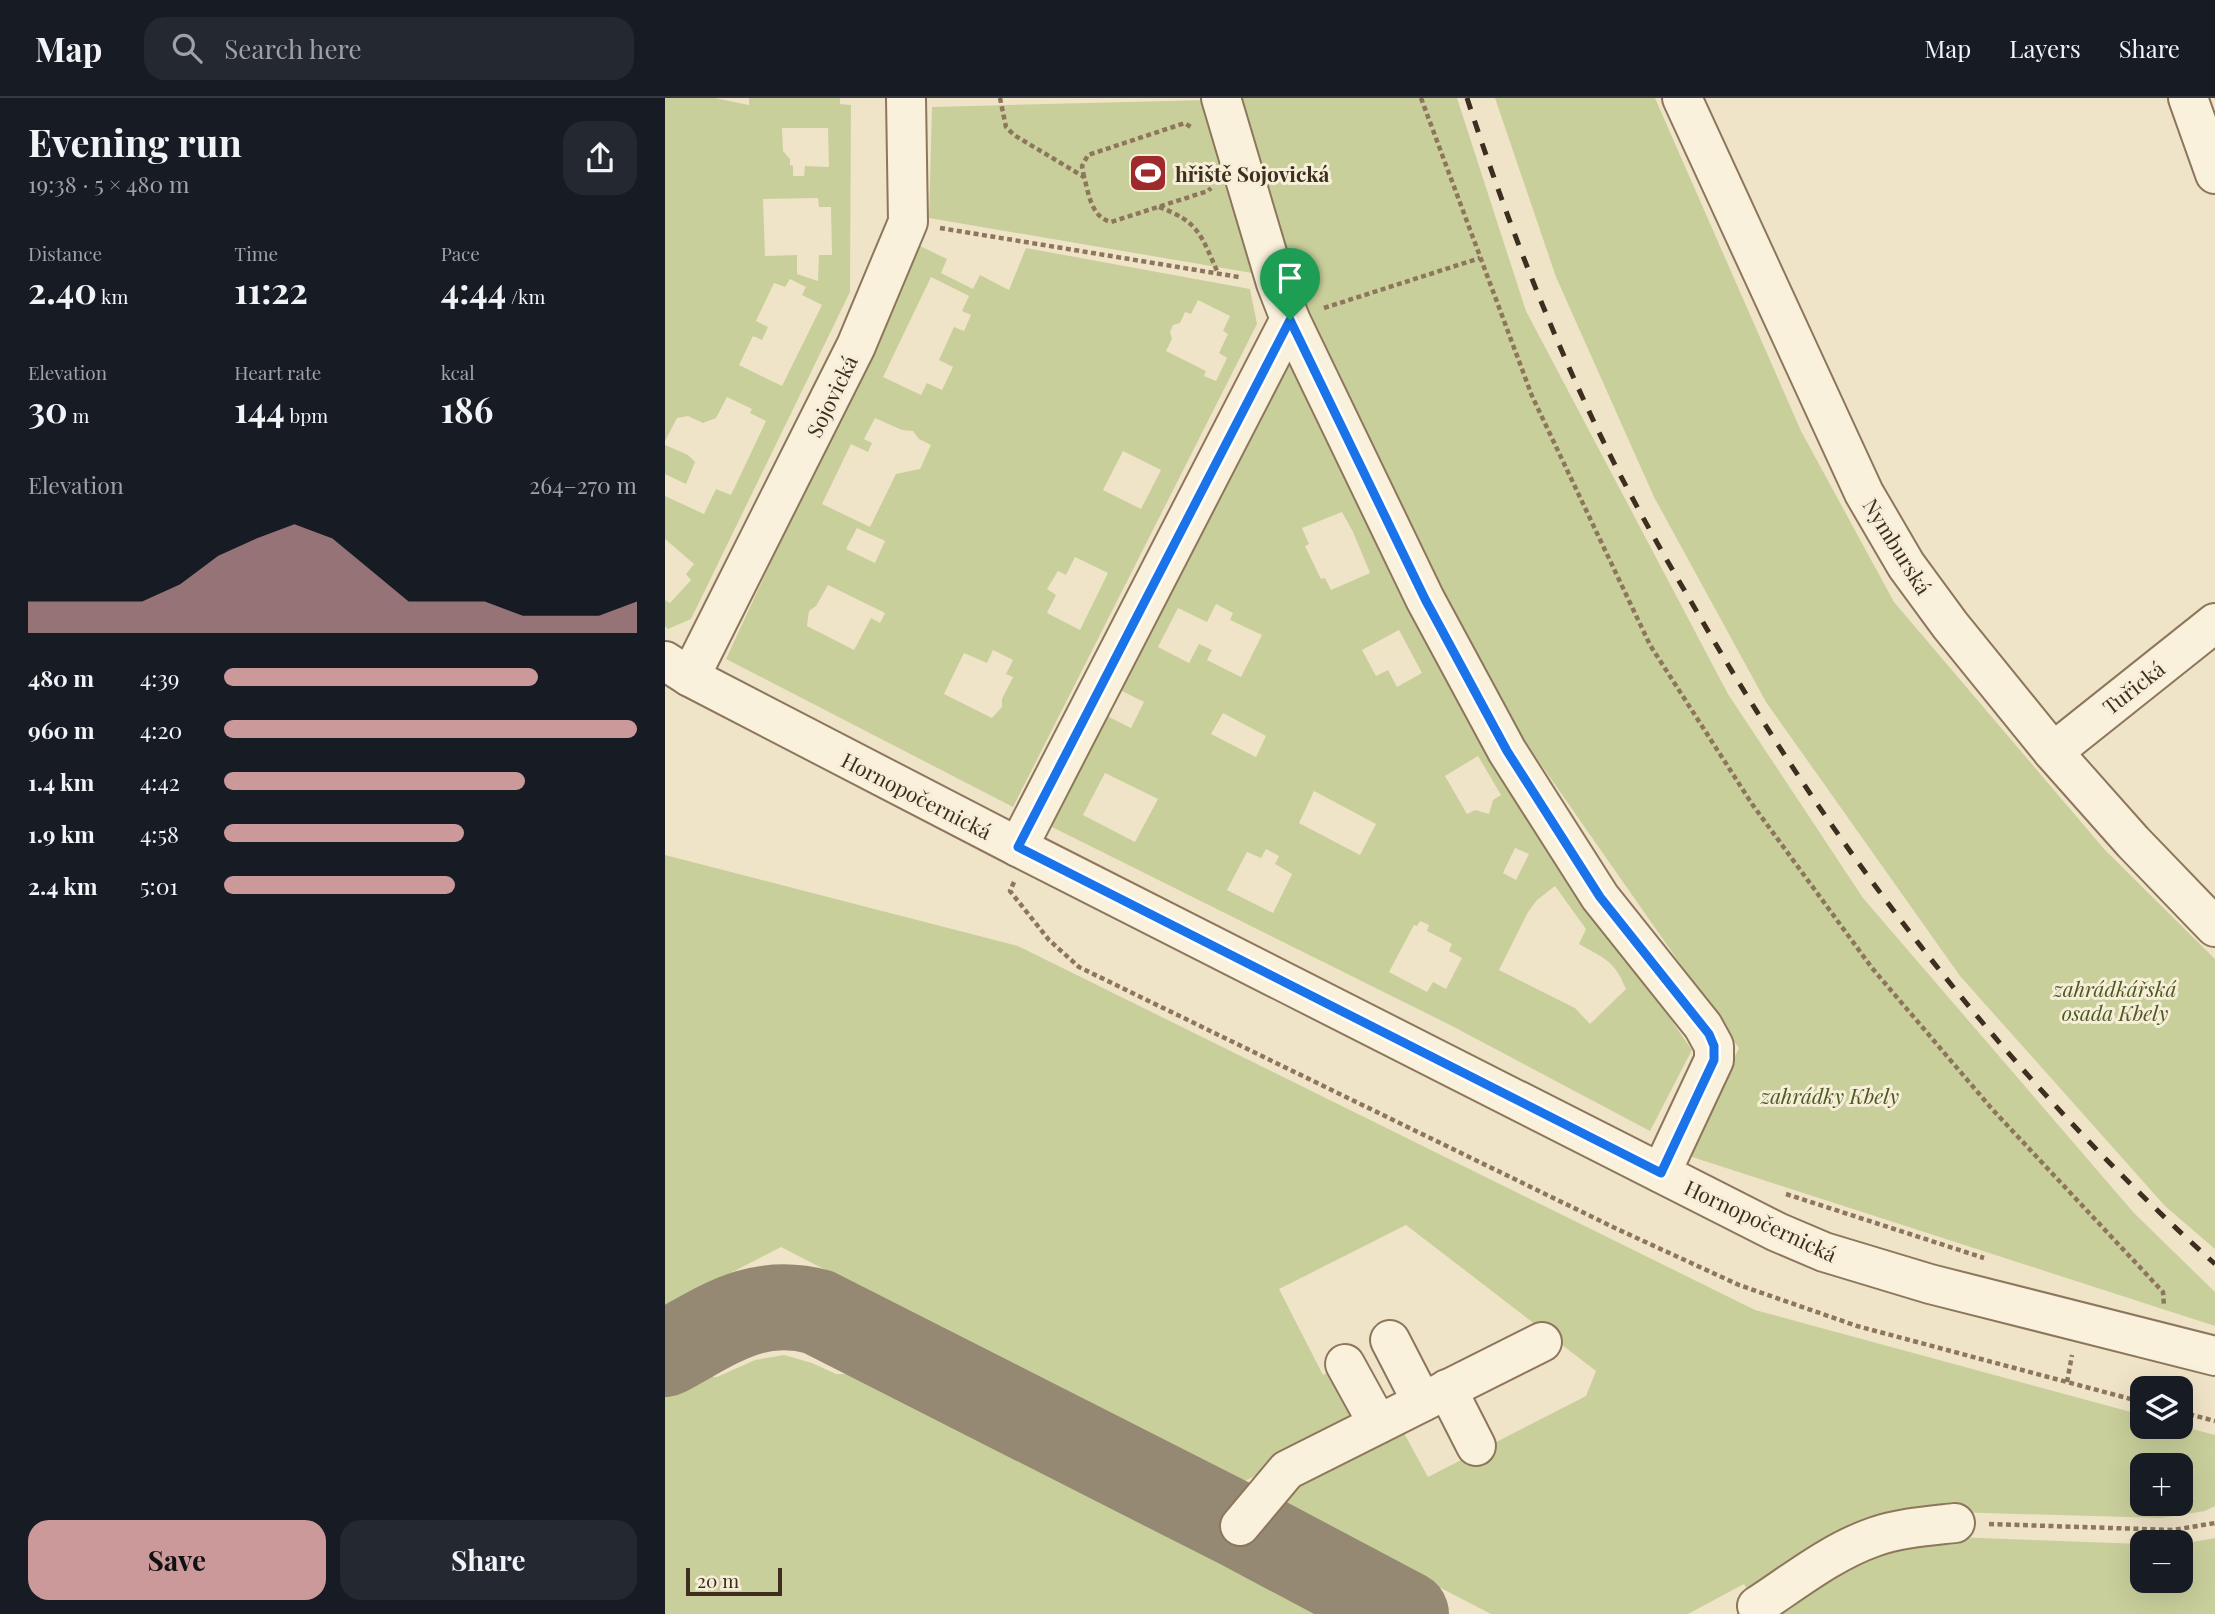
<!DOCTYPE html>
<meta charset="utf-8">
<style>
:root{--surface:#171b24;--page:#242831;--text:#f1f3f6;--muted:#9ea1a6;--line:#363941;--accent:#cc999b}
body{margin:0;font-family:"Playfair Display",serif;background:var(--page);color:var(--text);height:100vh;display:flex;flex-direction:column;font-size:26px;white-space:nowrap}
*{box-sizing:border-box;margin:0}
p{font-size:23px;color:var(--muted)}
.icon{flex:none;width:38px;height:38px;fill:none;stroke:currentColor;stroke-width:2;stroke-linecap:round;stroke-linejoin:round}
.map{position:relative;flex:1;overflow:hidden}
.details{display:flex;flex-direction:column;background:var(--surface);width:665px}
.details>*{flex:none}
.tools{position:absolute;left:1465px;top:1278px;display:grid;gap:14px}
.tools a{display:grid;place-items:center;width:63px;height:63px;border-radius:14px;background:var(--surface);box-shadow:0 7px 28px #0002;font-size:35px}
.scale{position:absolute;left:21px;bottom:18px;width:96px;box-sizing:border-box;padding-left:7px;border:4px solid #3d2e20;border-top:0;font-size:19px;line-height:24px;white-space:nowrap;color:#3d2e20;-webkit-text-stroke:5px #f7eed8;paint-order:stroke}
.pin{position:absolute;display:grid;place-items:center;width:60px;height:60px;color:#fff;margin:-72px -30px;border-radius:50% 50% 50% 0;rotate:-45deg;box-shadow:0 0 7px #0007}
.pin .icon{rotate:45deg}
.round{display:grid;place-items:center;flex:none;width:74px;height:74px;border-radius:21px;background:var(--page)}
.overview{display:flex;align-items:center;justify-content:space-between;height:119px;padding:0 28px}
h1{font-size:38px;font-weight:700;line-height:52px}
.figures{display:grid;grid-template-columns:repeat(3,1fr);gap:10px;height:119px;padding:7px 28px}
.figures div{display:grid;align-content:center}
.figures b{font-size:35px;font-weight:700}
.figures small{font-size:19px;font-weight:400}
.figures p{font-size:19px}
.chart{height:196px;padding:14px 28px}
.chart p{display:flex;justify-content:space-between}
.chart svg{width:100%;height:126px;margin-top:7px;fill:var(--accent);opacity:.7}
.button{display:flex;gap:14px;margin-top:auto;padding:14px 28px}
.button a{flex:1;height:80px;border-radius:21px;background:var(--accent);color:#111;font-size:28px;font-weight:700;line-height:80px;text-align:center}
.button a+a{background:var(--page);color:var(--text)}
ul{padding:0 28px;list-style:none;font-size:23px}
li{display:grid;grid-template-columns:112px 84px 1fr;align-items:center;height:52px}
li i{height:18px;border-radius:9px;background:var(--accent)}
header{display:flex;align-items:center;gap:42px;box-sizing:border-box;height:98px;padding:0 35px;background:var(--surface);border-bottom:2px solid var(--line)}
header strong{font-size:33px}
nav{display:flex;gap:38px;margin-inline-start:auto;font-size:24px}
.search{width:490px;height:63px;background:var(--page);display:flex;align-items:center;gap:18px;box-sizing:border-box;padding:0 24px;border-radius:21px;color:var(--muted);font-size:26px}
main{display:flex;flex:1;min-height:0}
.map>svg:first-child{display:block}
</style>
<header>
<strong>Map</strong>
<div class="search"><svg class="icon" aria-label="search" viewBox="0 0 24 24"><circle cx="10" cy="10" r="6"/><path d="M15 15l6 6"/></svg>Search here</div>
<nav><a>Map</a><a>Layers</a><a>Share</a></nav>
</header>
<main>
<section class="details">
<div class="overview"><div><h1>Evening run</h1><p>19:38 · 5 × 480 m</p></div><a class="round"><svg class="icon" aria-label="share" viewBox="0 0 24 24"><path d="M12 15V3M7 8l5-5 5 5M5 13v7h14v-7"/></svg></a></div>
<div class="figures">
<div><p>Distance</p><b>2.40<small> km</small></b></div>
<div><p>Time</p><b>11:22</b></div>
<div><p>Pace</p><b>4:44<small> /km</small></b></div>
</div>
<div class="figures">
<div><p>Elevation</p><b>30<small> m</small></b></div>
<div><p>Heart rate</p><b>144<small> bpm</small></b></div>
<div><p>kcal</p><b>186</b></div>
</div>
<div class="chart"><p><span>Elevation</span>264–270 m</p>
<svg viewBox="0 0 160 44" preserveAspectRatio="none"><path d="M0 44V33L10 33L20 33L30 33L40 27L50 17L60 11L70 6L80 11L90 22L100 33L110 33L120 33L130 38L140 38L150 38L160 33V44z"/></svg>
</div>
<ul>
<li><b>480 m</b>4:39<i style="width:76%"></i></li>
<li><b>960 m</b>4:20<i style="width:100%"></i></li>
<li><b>1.4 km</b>4:42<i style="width:73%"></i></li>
<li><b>1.9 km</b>4:58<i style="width:58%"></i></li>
<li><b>2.4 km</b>5:01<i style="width:56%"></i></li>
</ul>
<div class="button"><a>Save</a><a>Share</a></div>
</section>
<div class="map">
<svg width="1550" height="1516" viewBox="0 0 1550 1516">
<rect width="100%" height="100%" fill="#f0e4c8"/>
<g fill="#c9cf9b" fill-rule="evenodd">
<path d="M0,0H50L84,7V0H175V6L186,7L185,194L26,521L3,531L0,528V502L5,505L26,482L21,476L29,466L0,441V398L39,416L51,391L66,397L101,323L85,315L87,311L62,299L51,320L38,325L23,318L12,320L0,343ZM117,30H163L164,69L140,68L139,78H128V68L125,67V61L118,53ZM153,100L154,109H166L167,157H154L153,183L132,176V157L100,158L98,101ZM125,181L141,189L137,197L157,207L117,288L74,267L88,238L97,242L103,229L91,223L109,185L120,189Z"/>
<polygon points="562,0 792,0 861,213 1063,596 1198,800 1469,1115 1550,1194 1550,1228 1021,1057 1074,950 835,608 637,221"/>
<polygon points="830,0 990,0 1136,333 1229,504 1440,752 1550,861 1550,1151 1500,1108 1295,878 1101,604 989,399 891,179"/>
<polygon points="542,2 593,176 264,120 267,9"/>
<path d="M253,147L282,161L276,175L308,191L315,177L344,192L361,150L585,191L592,226L348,709L61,561ZM266,179L304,198L297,213L306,217L299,233L289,229L274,262L288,269L277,292L262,285L256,297L218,279ZM533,202L565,218L558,233L563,236L554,255L562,260L551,283L539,278L541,273L501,253L507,241L505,234L508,227L515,225L520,214L526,216ZM210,320L237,332L248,333L254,341L266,347L255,371L231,376L205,429L157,406L186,346L203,354L207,345L199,341ZM458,353L496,372L476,411L438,392ZM192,430L220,443L210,465L181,451ZM410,459L443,475L415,532L382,515L391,497L382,491L393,473L401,477ZM163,487L220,515L215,525L206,520L189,552L142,528L144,513L151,508ZM328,552L348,562L341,576L348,579L337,601V609L327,620L279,596L299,555L322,565Z"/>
<path d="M618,263L632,265L784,587L844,688L1027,952L985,1033L789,929L385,728ZM677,414L688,434L705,475L666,492L660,480L656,481L640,448L644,446L637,430ZM551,506L568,515L565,522L597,537L576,579L542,562L547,552L534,546L524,565L493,549L513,510L542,524ZM734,532L757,575L732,589L723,572L711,578L697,552ZM455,592L479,604L466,630L442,618ZM558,615L601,638L591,659L546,636ZM813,658L836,697L828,702L824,716L810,712L802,716L780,678ZM440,675L493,701L470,744L418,717ZM649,693L711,726L695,757L634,725ZM850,750L864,756L851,782L838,775ZM601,751L614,758L610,766L627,776L608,815L562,792L582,754L596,760ZM890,788L921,831L914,846C940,861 949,862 961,891L925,926L910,910L834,872L863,814L872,802ZM755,823L764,827L762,833L787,846L784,853L797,860L781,891L768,884L762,894L724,874L749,827L752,828Z"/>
<polygon points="0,347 23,357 30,364 21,386 0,376"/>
<path d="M0,757L353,848L1090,1212L1477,1317V1328H1516L1550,1337V1408L1540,1413L1496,1420L1284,1414L1086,1499L1079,1486L1023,1516H826L613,1406L620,1391L734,1326L763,1379L921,1298L931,1273L741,1127L614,1191L658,1277L674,1269L695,1325L574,1386L116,1149L0,1209ZM1477,1367H1516V1405H1477Z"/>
<polygon points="119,1257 147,1265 171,1276 198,1276 660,1516 0,1516 0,1293 28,1278 52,1279 90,1262"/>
<polygon points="1288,1439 1477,1446 1477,1482 1516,1482 1516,1446 1550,1440 1550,1516 1101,1516 1211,1452"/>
</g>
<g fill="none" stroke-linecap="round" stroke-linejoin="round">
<path stroke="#968974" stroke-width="86" d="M0,1256C52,1228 91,1197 153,1214L575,1428L741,1516"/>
<defs>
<g id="minor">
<polyline points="556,0 611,185 625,221 760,501 842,653 935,799 1038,928 1049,948 1049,962 996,1075"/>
<polyline points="1017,0 1199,395 1241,467 1285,527 1388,654 1468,744 1550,829"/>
<polyline points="1523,0 1550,76"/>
<polyline points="0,563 25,579 353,749 1112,1134 1159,1154 1265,1186 1550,1258"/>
<polyline points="25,579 191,248 243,124 241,0"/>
<polyline points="1388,654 1550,525"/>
<polyline points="353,749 625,221"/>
<polyline points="725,1242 757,1304"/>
<polyline points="680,1266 713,1326"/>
<polyline points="782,1291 811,1348"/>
<polyline points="575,1428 622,1372 877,1244"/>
<path d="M1092,1508C1129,1484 1166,1454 1209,1439C1235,1430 1263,1428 1290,1425"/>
</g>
</defs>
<use href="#minor" stroke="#8d765c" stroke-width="42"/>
<g stroke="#8d765c" stroke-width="4.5" stroke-dasharray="5 3.5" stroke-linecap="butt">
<path d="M335,0L341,29L349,37L419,79C424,96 426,119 446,124L543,93L546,90"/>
<polyline points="756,0 867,298 985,547 1087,706 1207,870 1327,1011 1498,1194 1499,1208"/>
<polyline points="419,79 417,68 423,57 520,25 527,30"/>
<path d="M494,109C535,124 536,138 553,175"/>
<polyline points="275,130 574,179"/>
<polyline points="659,210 815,160"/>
<polyline points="349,784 345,793 384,842 414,869 950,1130 1074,1187 1192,1228 1477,1304"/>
<polyline points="1121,1096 1319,1160"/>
<polyline points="1402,1284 1407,1257"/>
<polyline points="1516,1314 1550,1323"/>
<polyline points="1324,1426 1508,1432 1550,1425"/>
</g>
<use href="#minor" stroke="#faf1dc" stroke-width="38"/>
<path stroke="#3d2e20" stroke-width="5" stroke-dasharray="12 12" stroke-linecap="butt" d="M802,0C841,120 887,239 943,353C969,405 998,456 1028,507C1167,750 1341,978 1550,1166"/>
</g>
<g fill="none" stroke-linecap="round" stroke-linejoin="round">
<defs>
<polygon id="route" points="625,222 760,501 842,653 935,799 1044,936 1049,948 1049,962 996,1075 353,749"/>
</defs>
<use href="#route" stroke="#fff" stroke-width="14"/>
<use href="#route" stroke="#1a73e8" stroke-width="9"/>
</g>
<defs>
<symbol id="stadium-square" viewBox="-11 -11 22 22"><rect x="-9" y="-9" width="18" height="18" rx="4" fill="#9e2a2b" stroke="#f7eed8"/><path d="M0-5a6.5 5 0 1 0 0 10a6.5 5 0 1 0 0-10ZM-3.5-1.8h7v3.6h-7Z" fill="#fff"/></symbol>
</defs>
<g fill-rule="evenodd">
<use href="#stadium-square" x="461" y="53" width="44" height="44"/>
</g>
<g text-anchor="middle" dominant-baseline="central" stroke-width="6" stroke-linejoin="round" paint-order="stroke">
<g font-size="21" font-weight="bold" fill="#3d2e20" stroke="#f7eed8" text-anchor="start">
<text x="510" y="75">hřiště Sojovická</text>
</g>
<g font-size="21" fill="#3d2e20" stroke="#f7eed8">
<text transform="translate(166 298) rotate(-64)">Sojovická</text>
<text transform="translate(1233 448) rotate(58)">Nymburská</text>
<text transform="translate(1468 589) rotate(-38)">Tuřická</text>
<text transform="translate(252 697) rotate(27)">Hornopočernická</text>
<text transform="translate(1096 1122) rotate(25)">Hornopočernická</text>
</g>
<g font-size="21" font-style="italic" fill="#4d5a26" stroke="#f7eed8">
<text x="1450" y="890">zahrádkářská<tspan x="1450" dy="24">osada Kbely</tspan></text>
<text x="1165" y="997">zahrádky Kbely</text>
</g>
</g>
</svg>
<div class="tools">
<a><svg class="icon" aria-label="layers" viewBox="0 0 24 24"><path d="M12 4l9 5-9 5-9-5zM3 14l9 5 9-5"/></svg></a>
<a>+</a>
<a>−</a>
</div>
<div class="scale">20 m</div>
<div class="pin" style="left:625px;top:222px;background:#1e9e55"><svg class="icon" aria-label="arrive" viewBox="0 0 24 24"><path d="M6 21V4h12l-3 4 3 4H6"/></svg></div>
</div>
</main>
